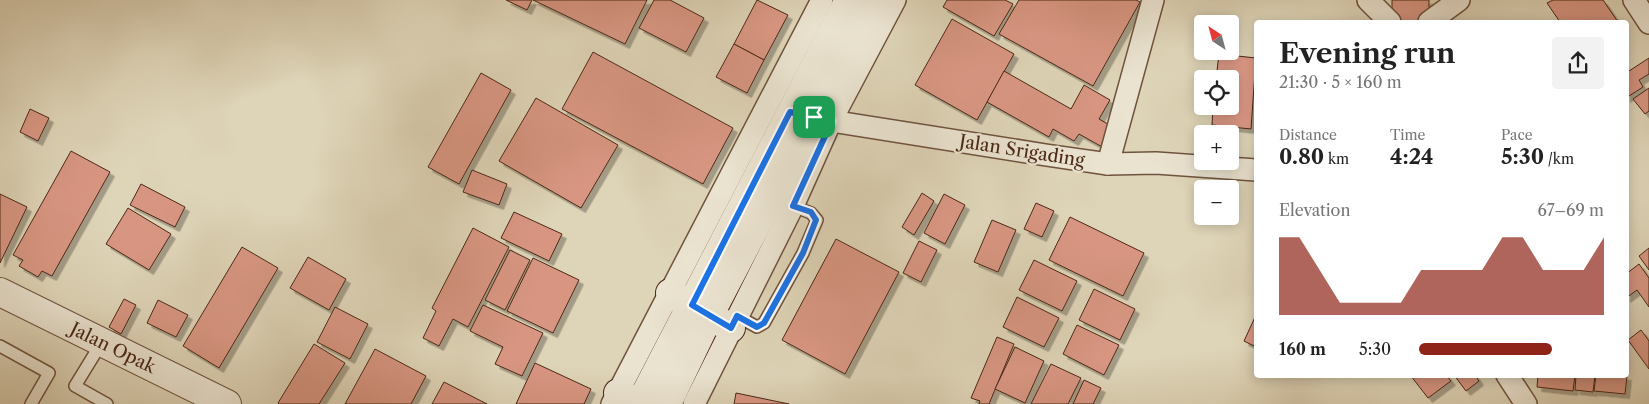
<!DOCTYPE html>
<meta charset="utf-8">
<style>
:root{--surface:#fff;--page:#f2f2f2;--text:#222;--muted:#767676;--accent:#8f2418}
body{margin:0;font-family:"Libre Caslon Text",serif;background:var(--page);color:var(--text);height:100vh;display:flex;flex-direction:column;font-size:19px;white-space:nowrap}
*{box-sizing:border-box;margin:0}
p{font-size:16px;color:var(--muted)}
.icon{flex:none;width:28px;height:28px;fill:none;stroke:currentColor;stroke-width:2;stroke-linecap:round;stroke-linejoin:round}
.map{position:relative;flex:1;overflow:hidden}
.details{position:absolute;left:1254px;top:20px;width:375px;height:358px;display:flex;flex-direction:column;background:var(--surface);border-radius:5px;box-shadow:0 2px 12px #0003}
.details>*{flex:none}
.needle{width:32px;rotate:324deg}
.fabs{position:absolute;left:1194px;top:15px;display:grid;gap:10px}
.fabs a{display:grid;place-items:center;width:45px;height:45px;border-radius:5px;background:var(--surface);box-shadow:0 2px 12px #0003;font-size:25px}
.pin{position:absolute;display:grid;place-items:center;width:42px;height:42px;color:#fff;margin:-21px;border-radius:10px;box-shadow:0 2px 8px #0006}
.round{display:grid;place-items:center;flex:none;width:52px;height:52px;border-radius:5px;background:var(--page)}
.summary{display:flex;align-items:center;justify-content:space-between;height:85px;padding:0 25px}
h1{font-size:28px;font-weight:700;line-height:38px}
.figures{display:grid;grid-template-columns:repeat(3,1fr);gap:8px;height:85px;padding:5px 25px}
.figures div{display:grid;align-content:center}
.figures b{font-size:21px;font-weight:700}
.figures small{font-size:14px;font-weight:400}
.figures p{font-size:14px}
.chart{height:140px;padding:10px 25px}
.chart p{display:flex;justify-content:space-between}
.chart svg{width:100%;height:90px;margin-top:5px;fill:var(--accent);opacity:.7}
ul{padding:0 25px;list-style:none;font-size:16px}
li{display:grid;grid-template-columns:80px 60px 1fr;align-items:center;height:38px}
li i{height:12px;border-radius:6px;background:var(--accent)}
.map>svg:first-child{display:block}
</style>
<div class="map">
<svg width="1649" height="404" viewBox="0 0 1649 404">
<defs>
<filter id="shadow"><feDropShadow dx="4.5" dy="4.5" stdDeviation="0" flood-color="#0004"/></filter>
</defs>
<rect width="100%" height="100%" fill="#ded4b7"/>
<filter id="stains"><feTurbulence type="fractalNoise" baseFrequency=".004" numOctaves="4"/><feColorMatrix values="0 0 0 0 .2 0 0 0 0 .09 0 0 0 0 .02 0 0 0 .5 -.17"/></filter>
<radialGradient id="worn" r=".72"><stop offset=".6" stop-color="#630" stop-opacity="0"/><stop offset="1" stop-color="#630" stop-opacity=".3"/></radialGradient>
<g fill="#d89682" stroke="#4b2816" filter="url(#shadow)">
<polygon points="506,0 532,0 527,10"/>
<polygon points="533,0 647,0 625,44"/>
<polygon points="654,0 670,0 704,18 686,52 639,28"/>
<polygon points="757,0 788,15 764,60 734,44"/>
<polygon points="947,0 1005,0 1013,4 994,36 943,7"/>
<polygon points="1019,0 1136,0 1140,2 1093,86 999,34"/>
<rect x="1392" y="0" width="37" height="22"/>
<polygon points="1553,0 1603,0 1618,22 1560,22 1547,3"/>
<polygon points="952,19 1014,54 977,120 915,85"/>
<polygon points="734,44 764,60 747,93 716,77"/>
<polygon points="593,52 733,128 703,184 562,109"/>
<polygon points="1219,54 1256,58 1251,129 1212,125 1213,106 1230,106 1230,79 1216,79"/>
<polygon points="1649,58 1649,74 1639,80 1643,87 1626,98 1626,73"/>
<polygon points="1004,71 1071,109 1084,85 1110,100 1099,119 1115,128 1104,148 1079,134 1074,141 1053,129 1049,137 987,102"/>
<polygon points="481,73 511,90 459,184 428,167"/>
<polygon points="1649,88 1649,111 1645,114 1633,99"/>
<polygon points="536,98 618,145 581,208 499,161"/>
<polygon points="30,109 49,118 38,141 20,132"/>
<polygon points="71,151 110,172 52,276 42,271 38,277 19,266 23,260 13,255"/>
<polygon points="472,170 507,184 499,205 463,192"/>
<polygon points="141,184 185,207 175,227 130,205"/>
<polygon points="922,193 934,201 914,235 902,227"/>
<polygon points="0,194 27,207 0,263"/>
<polygon points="944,194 965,205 945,244 924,233"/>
<polygon points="1036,203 1054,211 1042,237 1024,229"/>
<polygon points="128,208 171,234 149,270 106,244"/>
<polygon points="514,212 562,234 549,261 501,238"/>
<polygon points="1070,217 1144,253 1123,296 1049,260"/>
<polygon points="992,220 1016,230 998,272 974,262"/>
<polygon points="473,228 509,247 468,327 453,319 439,346 423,338 436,311 432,308"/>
<polygon points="836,239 899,272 845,374 782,340"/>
<polygon points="919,241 937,250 921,282 903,273"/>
<polygon points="242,247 278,268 219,368 183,346"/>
<polygon points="1649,248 1649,270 1639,256"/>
<polygon points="510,250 530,260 505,310 485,300"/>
<polygon points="308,257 346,279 329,310 290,288"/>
<polygon points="533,258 579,280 553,333 507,311"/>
<polygon points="1034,260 1077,281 1062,311 1019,290"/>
<polygon points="1639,264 1649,278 1649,307 1637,290 1626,298 1626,274"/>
<polygon points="1094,289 1135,309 1120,340 1079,320"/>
<polygon points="1017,297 1059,318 1044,347 1003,327"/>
<polygon points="124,299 136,305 121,334 109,327"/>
<polygon points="158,300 188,315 176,337 147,323"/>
<polygon points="483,305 543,333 522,376 495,364 503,347 470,331"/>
<polygon points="335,307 368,324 350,359 317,342"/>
<polygon points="1256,315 1256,347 1244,341"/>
<polygon points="1077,325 1119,345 1104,375 1063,354"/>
<polygon points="1641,330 1649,341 1649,369 1628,340"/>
<polygon points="997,337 1014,344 989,404 979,404 980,401 971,398"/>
<polygon points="314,344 345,363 319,404 279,404 278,403"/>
<polygon points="1015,347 1044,361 1025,403 995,389"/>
<polygon points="375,349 426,376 411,404 345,404"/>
<polygon points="535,363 591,389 584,404 516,404"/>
<polygon points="1051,364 1081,378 1068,404 1031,404"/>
<polygon points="1412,375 1446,375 1451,381 1428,398 1411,376"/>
<polygon points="1454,375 1475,375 1479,381 1466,391"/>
<polygon points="1538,375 1575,375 1573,391 1537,387"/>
<polygon points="1576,375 1595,375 1593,392 1575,390"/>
<polygon points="1596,375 1627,376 1625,394 1594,391"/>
<polygon points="1084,380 1101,388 1093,404 1073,404"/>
<polygon points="444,382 487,404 432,404"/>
<polygon points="736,393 789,404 734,404"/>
</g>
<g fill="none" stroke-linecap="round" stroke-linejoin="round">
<defs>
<g id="service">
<polyline points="737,316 757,327 764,323 803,253 817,220 811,213 793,206"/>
<polyline points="102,342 75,386 107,404"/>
<polyline points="0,346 49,373 31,404"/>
</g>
<g id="minor">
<polyline points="1368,0 1390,22"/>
<polyline points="1634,0 1649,23"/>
<polyline points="1429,22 1459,0"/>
<polyline points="798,114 831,121 1046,155 1108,164 1156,163 1256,170"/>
<polyline points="1108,164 1153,0"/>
<polyline points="1507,375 1526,404"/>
<polyline points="612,404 822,0"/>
<polyline points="694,404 793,206 831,121 895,0"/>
</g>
<polyline id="tertiary" points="0,292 227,404"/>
<g id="secondary">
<polyline points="670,293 731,328"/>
<polyline points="618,393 640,404"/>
<polyline points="640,404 849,0"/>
<polyline points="667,404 710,314 874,0"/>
</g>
</defs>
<use href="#service" stroke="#70533e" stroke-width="14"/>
<use href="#minor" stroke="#70533e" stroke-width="24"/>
<use href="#tertiary" stroke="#70533e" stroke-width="30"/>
<use href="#secondary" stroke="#4b2816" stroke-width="30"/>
<use href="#service" stroke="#eae3d0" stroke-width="11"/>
<use href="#minor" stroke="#eae3d0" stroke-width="21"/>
<use href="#tertiary" stroke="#eae3d0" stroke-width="28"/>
<use href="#secondary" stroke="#eae3d0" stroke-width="28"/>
</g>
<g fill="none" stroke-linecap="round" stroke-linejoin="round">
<defs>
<polygon id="route" points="790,112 832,121 793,206 811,212 816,220 803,253 764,323 757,327 737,316 731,328 692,305"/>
</defs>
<use href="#route" stroke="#fff" stroke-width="10"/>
<use href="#route" stroke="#1a73e8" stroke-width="6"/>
</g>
<g text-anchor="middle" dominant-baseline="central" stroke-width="4.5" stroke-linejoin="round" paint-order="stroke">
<g font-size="18" fill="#4b2816" stroke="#eae3d0">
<text transform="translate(1022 151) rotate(9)">Jalan Srigading</text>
<text transform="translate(113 348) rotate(26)">Jalan Opak</text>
</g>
</g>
<rect width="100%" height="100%" filter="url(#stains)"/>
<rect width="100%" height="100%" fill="url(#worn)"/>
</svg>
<div class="fabs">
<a><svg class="needle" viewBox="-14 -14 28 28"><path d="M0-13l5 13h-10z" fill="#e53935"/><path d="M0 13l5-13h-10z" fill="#767676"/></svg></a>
<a><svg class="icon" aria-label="locate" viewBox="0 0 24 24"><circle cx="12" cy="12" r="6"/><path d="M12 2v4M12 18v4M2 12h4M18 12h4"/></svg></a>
<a>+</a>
<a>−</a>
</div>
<div class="pin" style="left:814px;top:117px;background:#1e9e55"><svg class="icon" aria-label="arrive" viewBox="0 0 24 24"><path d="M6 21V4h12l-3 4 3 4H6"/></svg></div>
<section class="details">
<div class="summary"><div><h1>Evening run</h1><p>21:30 · 5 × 160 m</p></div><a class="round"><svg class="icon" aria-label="share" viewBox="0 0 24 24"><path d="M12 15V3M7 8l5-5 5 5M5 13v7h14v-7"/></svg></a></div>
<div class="figures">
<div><p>Distance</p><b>0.80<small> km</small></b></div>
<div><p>Time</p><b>4:24</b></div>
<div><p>Pace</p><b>5:30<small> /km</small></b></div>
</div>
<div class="chart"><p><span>Elevation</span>67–69 m</p>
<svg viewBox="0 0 160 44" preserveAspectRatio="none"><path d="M0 44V6L10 6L20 22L30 38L40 38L50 38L60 38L70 22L80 22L90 22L100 22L110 6L120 6L130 22L140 22L150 22L160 6V44z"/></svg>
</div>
<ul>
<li><b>160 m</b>5:30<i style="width:72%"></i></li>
</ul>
</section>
</div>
